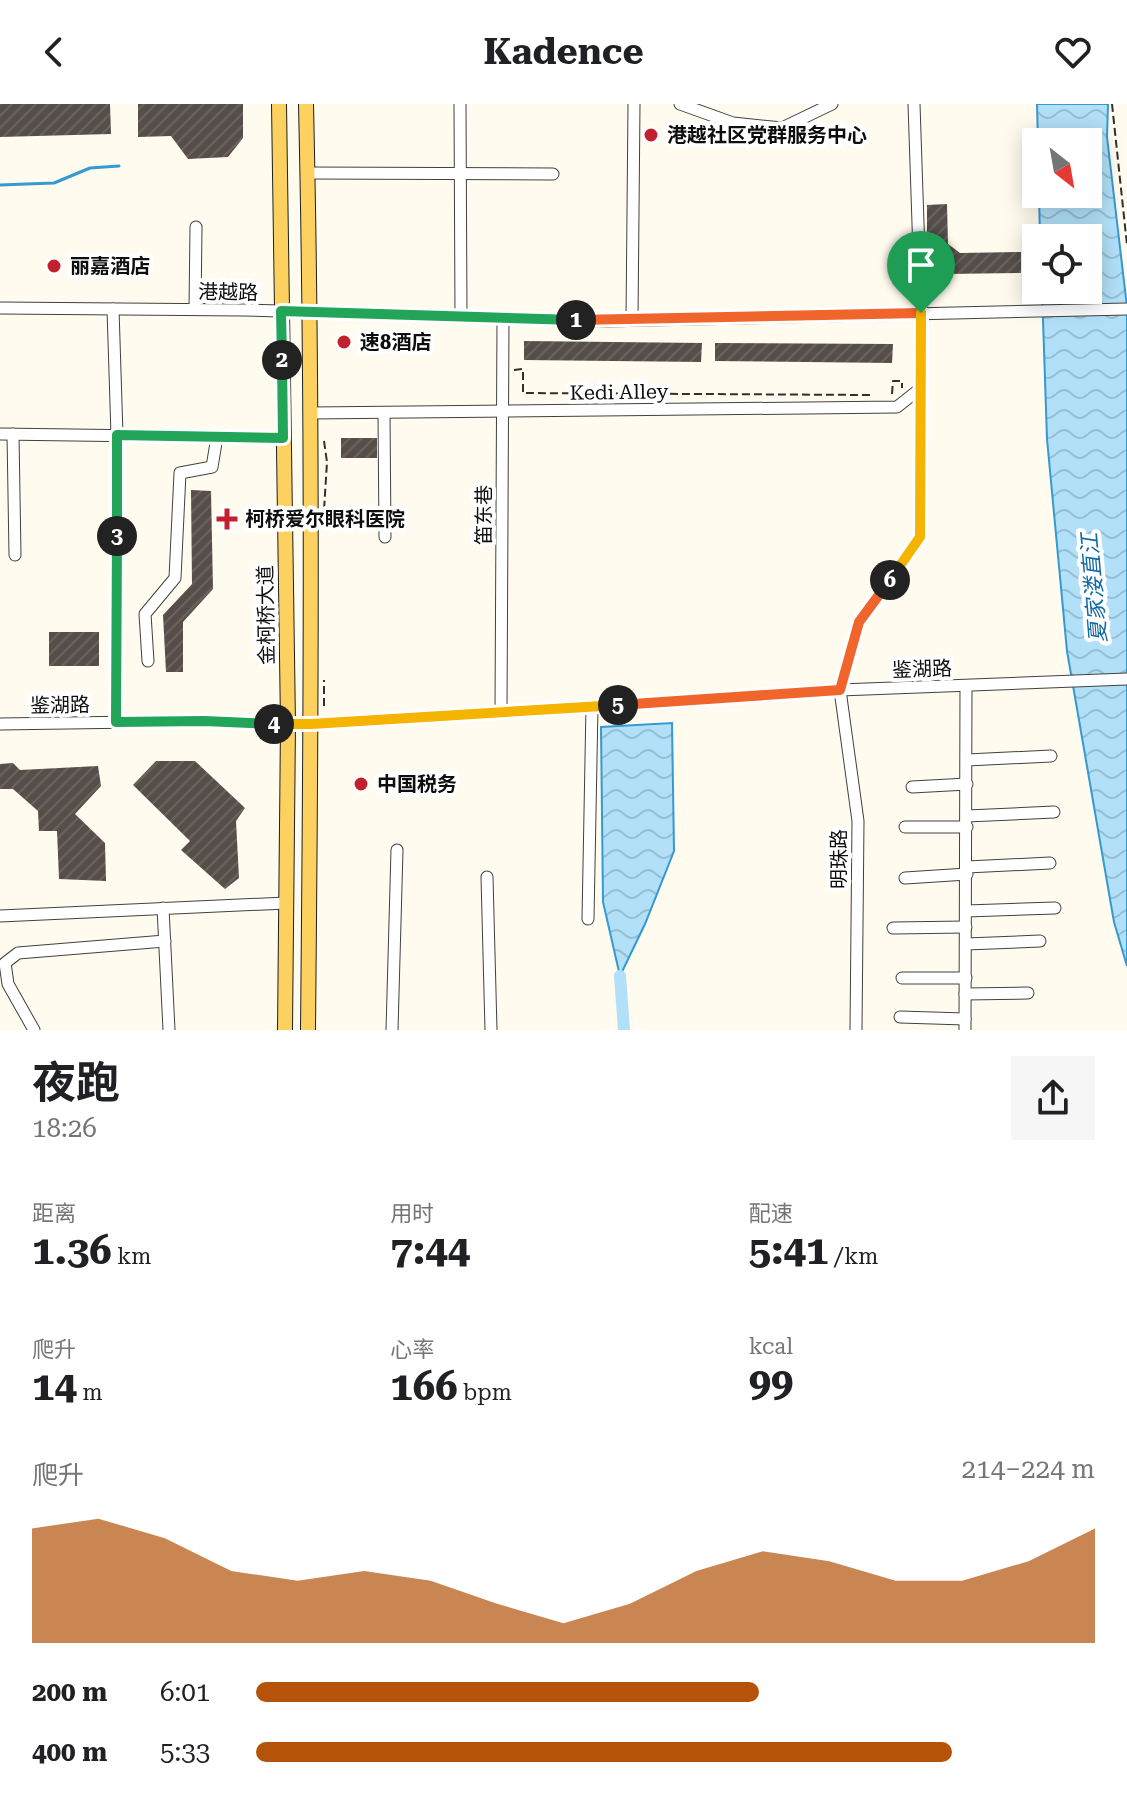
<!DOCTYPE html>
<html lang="zh">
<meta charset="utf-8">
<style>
:root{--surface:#fff;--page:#f6f6f6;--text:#202124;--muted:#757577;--accent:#b45309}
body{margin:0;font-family:"Roboto Serif","Noto Sans SC",serif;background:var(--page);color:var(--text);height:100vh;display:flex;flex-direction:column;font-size:30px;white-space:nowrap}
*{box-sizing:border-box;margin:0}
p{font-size:26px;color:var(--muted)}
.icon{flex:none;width:44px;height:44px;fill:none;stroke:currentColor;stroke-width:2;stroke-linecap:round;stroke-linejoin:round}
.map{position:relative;height:926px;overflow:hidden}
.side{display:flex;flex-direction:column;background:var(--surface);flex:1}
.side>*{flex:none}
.needle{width:52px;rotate:149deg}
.buttons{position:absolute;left:1022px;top:24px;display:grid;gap:16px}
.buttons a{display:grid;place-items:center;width:80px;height:80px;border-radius:0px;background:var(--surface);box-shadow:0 4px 20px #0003;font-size:40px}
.pin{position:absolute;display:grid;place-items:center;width:68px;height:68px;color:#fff;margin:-82px -34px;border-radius:50% 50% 50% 0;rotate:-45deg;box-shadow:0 0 8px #0007}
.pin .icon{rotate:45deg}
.km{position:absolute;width:40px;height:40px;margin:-20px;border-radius:50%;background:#222;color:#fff;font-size:22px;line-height:40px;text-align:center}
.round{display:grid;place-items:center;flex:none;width:84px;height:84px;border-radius:0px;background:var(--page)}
.head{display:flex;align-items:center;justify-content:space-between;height:136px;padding:0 32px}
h1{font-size:44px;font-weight:700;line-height:60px}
.stats{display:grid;grid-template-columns:repeat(3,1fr);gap:12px;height:136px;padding:8px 32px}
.stats div{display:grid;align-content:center}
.stats b{font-size:40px;font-weight:700}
.stats small{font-size:22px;font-weight:400}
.stats p{font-size:22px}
.chart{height:224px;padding:16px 32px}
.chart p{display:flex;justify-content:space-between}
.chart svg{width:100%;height:144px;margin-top:8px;fill:var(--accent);opacity:.7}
ul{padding:0 32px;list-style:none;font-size:26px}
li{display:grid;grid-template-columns:128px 96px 1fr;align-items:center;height:60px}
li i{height:20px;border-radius:10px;background:var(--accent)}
header{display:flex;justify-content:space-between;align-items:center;height:104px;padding:0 32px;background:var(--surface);font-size:36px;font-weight:700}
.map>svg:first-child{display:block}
</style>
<header><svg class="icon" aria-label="back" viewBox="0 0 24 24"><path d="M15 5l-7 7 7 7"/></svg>Kadence<svg class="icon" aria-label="heart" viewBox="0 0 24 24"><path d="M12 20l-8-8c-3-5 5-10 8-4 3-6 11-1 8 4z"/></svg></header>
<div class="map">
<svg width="1127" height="926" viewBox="0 0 1127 926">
<defs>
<pattern id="water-waves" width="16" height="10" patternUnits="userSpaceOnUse" patternTransform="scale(2)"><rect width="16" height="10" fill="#b1e0f8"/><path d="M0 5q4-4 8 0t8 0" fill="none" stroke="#97bfd3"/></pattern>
<pattern id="building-hatch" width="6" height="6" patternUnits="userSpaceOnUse" patternTransform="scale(2)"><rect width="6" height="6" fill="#574e4a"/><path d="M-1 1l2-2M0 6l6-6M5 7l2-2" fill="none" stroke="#6a6360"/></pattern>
</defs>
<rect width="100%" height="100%" fill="#fffbee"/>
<g fill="url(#water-waves)" stroke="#3599d2" stroke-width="2">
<polygon points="1037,0 1108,0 1107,33 1127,203 1127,862 1114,818 1067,547 1047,335 1042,186 1088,186 1088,134 1040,134 1039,90 1088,90 1088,38 1038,38"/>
<polygon points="672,619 674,747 645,820 620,872 603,798 601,623"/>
</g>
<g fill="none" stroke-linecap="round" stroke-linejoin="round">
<polyline stroke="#3599d2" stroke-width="3" points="0,81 54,79 90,64 119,62"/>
<polyline stroke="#b1e0f8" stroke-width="12" points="620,872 624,926"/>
</g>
<g fill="url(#building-hatch)">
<polygon points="0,0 110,0 111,30 0,33"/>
<polygon points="138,0 243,0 243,34 228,53 188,55 171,32 138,33"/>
<polygon points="947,100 948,140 960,149 1021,148 1021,169 946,170 927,151 927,101"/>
<polygon points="524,237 702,239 701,258 524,256"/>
<polygon points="715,239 893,240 892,259 715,257"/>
<rect x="341" y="334" width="36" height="20"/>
<polygon points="191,386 211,387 213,485 183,518 183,568 166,568 163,511 192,480"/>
<rect x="49" y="528" width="50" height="34"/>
<polygon points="156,657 195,657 245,704 236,717 239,774 225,785 181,746 190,737 133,681"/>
<polygon points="13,659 20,666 98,662 101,682 75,710 105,739 106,777 59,775 57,727 39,727 38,707 13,685 0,685 0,660"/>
</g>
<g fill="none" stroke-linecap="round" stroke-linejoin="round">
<defs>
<g id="minor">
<polyline points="460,0 461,212"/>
<polyline points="680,0 733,19 782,24 832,0"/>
<polyline points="307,69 553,70"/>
<polyline points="0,204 244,206 607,217 1127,205"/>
<polyline points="113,205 117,331 116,618"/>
<polyline points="195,205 196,123"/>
<polyline points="632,216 634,0"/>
<polyline points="311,309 897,303 921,284"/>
<polyline points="384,309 385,433"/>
<polyline points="0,330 283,334"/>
<polyline points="13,330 15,451"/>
<polyline points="148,557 145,510 175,474 180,369 212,363 217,333"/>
<polyline points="501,608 503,214"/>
<polyline points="0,620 204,617 311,620 840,586 1127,575"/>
<polyline points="967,656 1051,652"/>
<polyline points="912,683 967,680"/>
<polyline points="967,712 1054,708"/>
<polyline points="905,723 967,723"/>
<polyline points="967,763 1050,759"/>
<polyline points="487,773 491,926"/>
<polyline points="905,774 967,770"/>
<polyline points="163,804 169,926"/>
<polyline points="966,807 1055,804"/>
<polyline points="0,812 286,799"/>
<polyline points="588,815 592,602"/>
<polyline points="893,824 966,823"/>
<polyline points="966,840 1040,837"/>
<polyline points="902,874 966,874"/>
<polyline points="965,890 1028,889"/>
<polyline points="900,913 965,915"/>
<polyline points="34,926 8,880 5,859 18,849 165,837"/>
<polyline points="392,926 397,746"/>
<polyline points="856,926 858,717 840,586 859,518 920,433 921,209 914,0"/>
<polyline points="965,926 966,582"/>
</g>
<g id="major">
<polyline points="279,0 288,620 285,926"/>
<path d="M306,0C313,309 311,617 308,926"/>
</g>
</defs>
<use href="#minor" stroke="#414141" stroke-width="13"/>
<use href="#major" stroke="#1f1f1f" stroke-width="16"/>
<g stroke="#303030" stroke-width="2" stroke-dasharray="8 4" stroke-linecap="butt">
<polyline points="1112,0 1127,141"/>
<polyline points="514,266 523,265 523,289 871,291"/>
<polyline points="892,290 893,277 902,277 902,284"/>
<polyline points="324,337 327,358 324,406"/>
<polyline points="324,602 324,576"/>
</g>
<use href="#minor" stroke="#fff" stroke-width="11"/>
<use href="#major" stroke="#fdd160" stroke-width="14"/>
</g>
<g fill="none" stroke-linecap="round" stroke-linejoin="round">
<defs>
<polyline id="split-1" points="576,216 921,209"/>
<polyline id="split-2" points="282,256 281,207 576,216"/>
<polyline id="split-3" points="117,432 117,331 283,334 282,256"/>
<polyline id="split-4" points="117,432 116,618 204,617 274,620"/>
<polyline id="split-5" points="274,620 311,620 618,601"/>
<polyline id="split-6" points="618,601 840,586 859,518 890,476"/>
<polyline id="split-7" points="890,476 920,433 921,209"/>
</defs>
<use href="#split-1" stroke="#fff" stroke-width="16"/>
<use href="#split-2" stroke="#fff" stroke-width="16"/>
<use href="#split-3" stroke="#fff" stroke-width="16"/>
<use href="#split-4" stroke="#fff" stroke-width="16"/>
<use href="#split-5" stroke="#fff" stroke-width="16"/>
<use href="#split-6" stroke="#fff" stroke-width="16"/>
<use href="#split-7" stroke="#fff" stroke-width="16"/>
<use href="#split-1" stroke="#f0652b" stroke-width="10"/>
<use href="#split-2" stroke="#22a559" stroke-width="10"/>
<use href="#split-3" stroke="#22a559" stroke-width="10"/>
<use href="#split-4" stroke="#22a559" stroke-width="10"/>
<use href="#split-5" stroke="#f5b400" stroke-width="10"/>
<use href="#split-6" stroke="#f0652b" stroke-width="10"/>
<use href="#split-7" stroke="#f5b400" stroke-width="10"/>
</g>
<g fill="#c3202e" stroke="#fff" stroke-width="3">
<circle cx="651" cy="31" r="8"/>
<circle cx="54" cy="162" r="8"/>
<circle cx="344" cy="238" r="8"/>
<path d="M223 403h8v8h8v8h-8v8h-8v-8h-8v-8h8z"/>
<circle cx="361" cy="680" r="8"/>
</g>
<g text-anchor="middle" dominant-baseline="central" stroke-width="8" stroke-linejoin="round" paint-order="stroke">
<g font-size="20" font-weight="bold" fill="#0e0e0e" stroke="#fff" text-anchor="start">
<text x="667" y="31">港越社区党群服务中心</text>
<text x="70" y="162">丽嘉酒店</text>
<text x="360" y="238">速8酒店</text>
<text x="245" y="415">柯桥爱尔眼科医院</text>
<text x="377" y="680">中国税务</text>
</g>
<g font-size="20" fill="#0e0e0e" stroke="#fff">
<text transform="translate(228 188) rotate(1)">港越路</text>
<text transform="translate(619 288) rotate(-1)">Kedi Alley</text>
<text transform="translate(484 411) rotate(-90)">笛东巷</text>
<text transform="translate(266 511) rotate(-91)">金柯桥大道</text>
<text transform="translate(922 565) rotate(-2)">鉴湖路</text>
<text transform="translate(60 601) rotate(-1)">鉴湖路</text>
<text transform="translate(839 755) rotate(-90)">明珠路</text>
</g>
<g font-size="22" font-style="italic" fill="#126aa4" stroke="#fff">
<text transform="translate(1094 484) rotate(-95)">夏家溇直江</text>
</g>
</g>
</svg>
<div class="buttons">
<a><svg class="needle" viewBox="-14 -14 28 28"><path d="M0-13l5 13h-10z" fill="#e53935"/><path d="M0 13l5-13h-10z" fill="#757577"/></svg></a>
<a><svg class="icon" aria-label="locate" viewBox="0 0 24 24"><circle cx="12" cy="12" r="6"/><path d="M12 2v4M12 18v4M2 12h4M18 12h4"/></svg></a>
</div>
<div class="pin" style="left:921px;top:209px;background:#1e9e55"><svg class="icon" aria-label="arrive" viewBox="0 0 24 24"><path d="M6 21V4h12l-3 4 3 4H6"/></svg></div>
<b class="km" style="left:576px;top:216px">1</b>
<b class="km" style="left:282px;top:256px">2</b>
<b class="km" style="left:117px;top:432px">3</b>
<b class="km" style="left:274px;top:620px">4</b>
<b class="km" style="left:618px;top:601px">5</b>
<b class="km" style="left:890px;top:476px">6</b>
</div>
<section class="side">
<div class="head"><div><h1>夜跑</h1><p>18:26</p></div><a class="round"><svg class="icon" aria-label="share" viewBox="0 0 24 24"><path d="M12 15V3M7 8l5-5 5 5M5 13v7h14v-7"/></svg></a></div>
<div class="stats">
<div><p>距离</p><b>1.36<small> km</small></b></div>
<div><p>用时</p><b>7:44</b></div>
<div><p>配速</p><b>5:41<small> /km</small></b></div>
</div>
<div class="stats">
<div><p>爬升</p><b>14<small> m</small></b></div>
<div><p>心率</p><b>166<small> bpm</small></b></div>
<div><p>kcal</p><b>99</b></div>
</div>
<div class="chart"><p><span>爬升</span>214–224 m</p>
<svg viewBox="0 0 160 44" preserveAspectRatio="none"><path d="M0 44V9L10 6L20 12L30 22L40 25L50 22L60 25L70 32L80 38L90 32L100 22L110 16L120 19L130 25L140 25L150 19L160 9V44z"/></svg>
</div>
<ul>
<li><b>200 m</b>6:01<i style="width:60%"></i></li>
<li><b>400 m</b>5:33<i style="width:83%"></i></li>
</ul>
</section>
